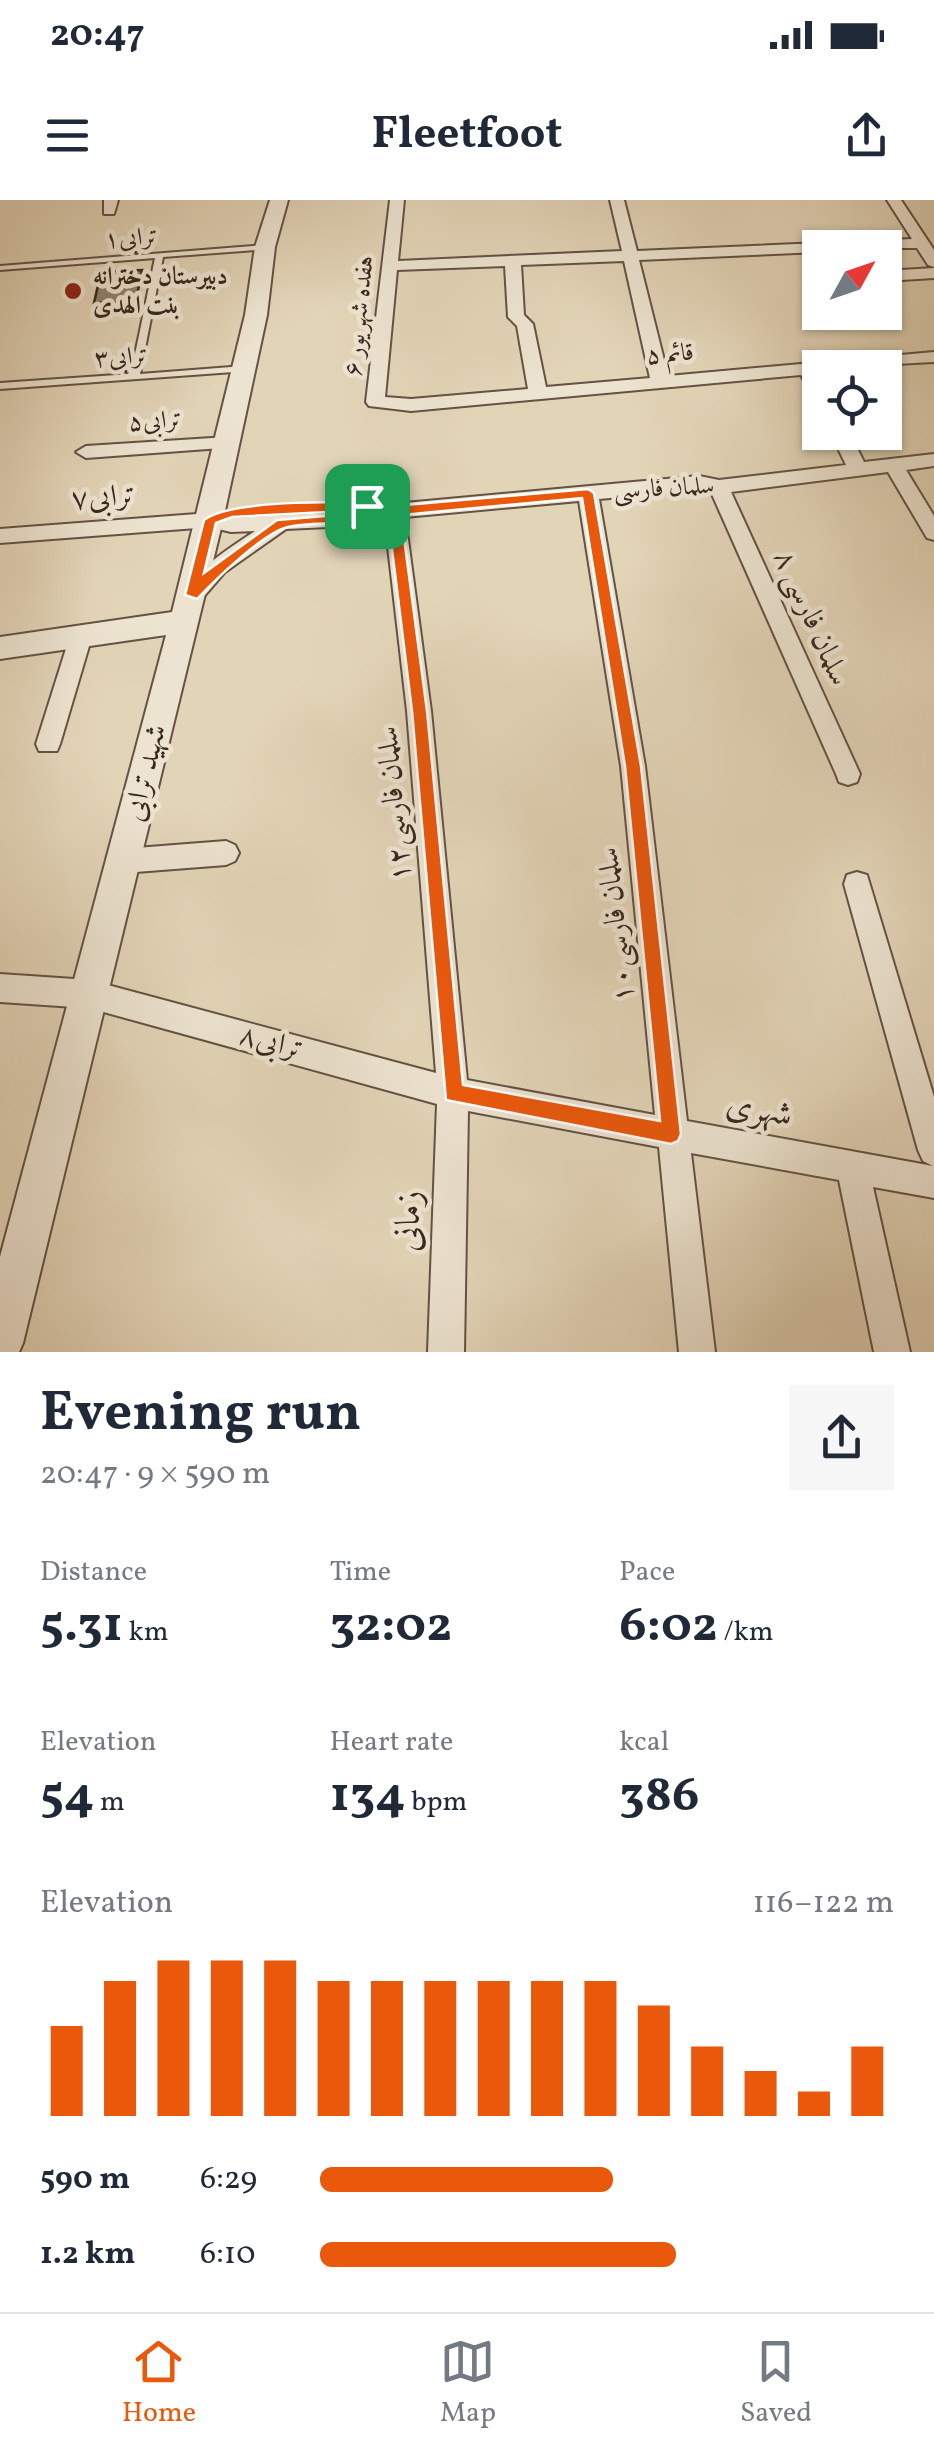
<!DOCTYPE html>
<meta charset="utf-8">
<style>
:root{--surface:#fff;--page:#f6f6f7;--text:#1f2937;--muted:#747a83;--line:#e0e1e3;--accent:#ea580c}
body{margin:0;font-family:Vollkorn,Amiri,serif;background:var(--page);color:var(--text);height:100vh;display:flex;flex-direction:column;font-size:38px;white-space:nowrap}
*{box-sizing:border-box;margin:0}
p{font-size:32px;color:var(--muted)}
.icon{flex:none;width:55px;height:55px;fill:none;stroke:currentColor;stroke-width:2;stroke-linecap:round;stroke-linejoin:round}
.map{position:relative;height:1152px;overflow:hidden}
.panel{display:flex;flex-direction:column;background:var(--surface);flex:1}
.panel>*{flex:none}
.needle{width:65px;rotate:50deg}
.fabs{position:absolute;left:802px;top:30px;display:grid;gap:20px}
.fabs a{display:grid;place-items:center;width:100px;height:100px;border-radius:0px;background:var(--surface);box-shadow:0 2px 8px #0004;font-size:50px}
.pin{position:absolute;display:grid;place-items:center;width:85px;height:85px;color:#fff;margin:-42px;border-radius:20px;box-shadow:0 5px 15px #0006}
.round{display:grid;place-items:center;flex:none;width:105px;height:105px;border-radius:0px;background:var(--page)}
.head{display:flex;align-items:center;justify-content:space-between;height:170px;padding:0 40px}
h1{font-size:55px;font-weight:700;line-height:75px}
.metrics{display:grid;grid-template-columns:repeat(3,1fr);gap:15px;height:170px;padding:10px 40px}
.metrics div{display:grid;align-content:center}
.metrics b{font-size:50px;font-weight:700}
.metrics small{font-size:28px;font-weight:400}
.metrics p{font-size:28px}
.chart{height:280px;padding:20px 40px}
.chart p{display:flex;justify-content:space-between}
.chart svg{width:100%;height:180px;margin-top:10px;stroke:var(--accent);stroke-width:6}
ul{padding:0 40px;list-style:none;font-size:32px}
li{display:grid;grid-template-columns:160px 120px 1fr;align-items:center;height:75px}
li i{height:25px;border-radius:12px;background:var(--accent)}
.status{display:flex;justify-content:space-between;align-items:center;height:70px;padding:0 50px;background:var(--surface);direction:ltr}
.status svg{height:28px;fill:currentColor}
header{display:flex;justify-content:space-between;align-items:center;height:130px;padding:0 40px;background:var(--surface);font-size:45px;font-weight:700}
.menu{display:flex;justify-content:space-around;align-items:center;height:140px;border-top:2px solid var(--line);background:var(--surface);font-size:28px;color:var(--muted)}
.menu a{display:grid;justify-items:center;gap:5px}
.menu .current{color:var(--accent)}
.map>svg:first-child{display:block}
</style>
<div class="status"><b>20:47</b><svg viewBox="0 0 49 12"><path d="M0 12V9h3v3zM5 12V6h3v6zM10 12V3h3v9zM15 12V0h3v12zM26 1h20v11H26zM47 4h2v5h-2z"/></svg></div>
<header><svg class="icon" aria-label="menu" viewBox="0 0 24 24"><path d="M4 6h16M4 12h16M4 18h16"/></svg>Fleetfoot<svg class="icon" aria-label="share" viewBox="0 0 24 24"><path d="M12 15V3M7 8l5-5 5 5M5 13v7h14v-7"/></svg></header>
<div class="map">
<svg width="934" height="1152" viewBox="0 0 934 1152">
<rect width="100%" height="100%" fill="#e2d4b7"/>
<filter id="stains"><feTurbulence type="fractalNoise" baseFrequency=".002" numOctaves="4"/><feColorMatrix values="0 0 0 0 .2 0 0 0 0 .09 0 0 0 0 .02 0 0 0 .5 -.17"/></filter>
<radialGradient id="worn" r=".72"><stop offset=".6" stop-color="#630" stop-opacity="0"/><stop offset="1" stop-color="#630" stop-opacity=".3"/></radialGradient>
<polygon fill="#91816e" stroke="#3a271e" stroke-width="2.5" points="142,70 136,101 94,103 101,72"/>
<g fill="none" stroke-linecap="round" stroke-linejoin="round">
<defs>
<polygon id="service" points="265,45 268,45 268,49 163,57 140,174 244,166 247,167 247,171 0,189 0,183 131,174 155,58 0,70 0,66"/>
<g id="minor">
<polygon points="104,0 118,0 114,14 104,14"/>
<path d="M390,0H404L398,61L622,51L610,0H624L637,51L912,39L887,0H901L934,50V67L928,65L917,48H820V52L639,60L668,176L934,152V162L820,168V201L814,199L801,175L411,211L369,206L366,202ZM624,61L650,178L546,187L533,124L524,115L521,65ZM505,66L508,117L517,126L528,189L411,199L385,197L397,70Z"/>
<polygon points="934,68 934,78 885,81 885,71"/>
<polygon points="836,112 852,112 852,114 844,119"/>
<path d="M830,232H849L864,262L934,254V266L906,270L934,316V340L927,338L888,272L731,292L860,574L857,582L848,585L839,582L836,574L711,292L699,290L599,299L645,566L687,921L933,966L923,961L918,950L844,684L847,675L857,672L867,675L934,897V998L873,987L910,1152H874L839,980L691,953L715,1152H679L659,947L468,911L464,1152H428L437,904L89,808L0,802V774L89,780L436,873L407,511L385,321L370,325L286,329L225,372L200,401H184L181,395C199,367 228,349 255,331L231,332L210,327L0,343V329L210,313L231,318L370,311L394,304L699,276L719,280L846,265ZM579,301L621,566L655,915L467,880L431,511L405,317Z"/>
<polygon points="228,237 235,239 235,247 86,258 76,252 86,246"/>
<polygon points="81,427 92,436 60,544 57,551 39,551 36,544 70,436"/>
<polygon points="226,641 235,645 239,653 235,661 226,665 123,673 114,670 110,661 114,652 123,649"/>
</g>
<polygon id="tertiary" points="270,0 288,0 275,47 267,115 223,320 23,1143 19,1152 0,1152 0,1057 166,435 0,459 0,437 172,412 245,115 255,47"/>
</defs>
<use href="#service" stroke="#645244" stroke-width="4"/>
<use href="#minor" stroke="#645244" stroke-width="4"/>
<use href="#tertiary" stroke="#645244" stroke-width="4"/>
<use href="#service" fill="#ece3d0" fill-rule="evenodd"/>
<use href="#minor" fill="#ece3d0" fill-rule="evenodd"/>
<use href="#tertiary" fill="#ece3d0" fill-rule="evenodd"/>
</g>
<path fill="#ea580c" stroke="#fff" stroke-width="2.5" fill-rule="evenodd" d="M588,289L594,293L641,566L681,934L678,941L671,944L446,900L412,511L388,317C355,327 321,320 288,327C263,333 215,380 197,399L185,395L204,320C230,299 358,300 394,306ZM582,298L625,566L660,921L463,885L427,511L401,315ZM367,310L375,312L277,320L204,373L216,323L232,317Z"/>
<circle fill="#8f2418" stroke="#ece3d0" stroke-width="4" cx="73" cy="91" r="10"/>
<g text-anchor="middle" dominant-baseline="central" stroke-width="9" stroke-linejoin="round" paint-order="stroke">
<g font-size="25" fill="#3a271e" stroke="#ece3d0">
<text transform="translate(131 39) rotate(-4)">ترابی۱</text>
<text transform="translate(360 116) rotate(-84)">هفده شهریور ۶</text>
<text transform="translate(670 155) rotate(-5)">قائم ۵</text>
<text transform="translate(121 158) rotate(-4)">ترابی۳</text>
<text transform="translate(155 222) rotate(-4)">ترابی۵</text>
<text transform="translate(664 289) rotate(-3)">سلمان فارسی</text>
</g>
<g font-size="25" font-weight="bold" fill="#3a271e" stroke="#ece3d0" text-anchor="start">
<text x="93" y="77">دبیرستان دخترانه<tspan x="93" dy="29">بنت الهدی</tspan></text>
</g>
<g font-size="30" fill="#3a271e" stroke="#ece3d0">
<text transform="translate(103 298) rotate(-4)">ترابی۷</text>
<text transform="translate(811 418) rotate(66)">سلمان فارسی ۸</text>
<text transform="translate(146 573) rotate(-76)">شهید ترابی</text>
<text transform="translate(395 604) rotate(-95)">سلمان فارسی۱۲</text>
<text transform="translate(617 725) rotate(-96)">سلمان فارسی۱۰</text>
<text transform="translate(271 843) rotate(15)">ترابی۸</text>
</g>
<g font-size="35" fill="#3a271e" stroke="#ece3d0">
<text transform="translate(759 911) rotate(10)">شهری</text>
<text transform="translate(410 1021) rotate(-88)">زمانی</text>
</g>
</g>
<rect width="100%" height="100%" filter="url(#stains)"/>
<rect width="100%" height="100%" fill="url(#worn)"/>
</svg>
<div class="fabs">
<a><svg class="needle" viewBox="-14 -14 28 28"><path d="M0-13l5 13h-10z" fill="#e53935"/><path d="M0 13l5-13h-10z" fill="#747a83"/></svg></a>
<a><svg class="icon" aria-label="locate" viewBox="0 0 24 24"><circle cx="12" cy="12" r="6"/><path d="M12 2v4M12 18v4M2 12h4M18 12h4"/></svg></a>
</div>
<div class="pin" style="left:367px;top:306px;background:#1e9e55"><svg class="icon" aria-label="arrive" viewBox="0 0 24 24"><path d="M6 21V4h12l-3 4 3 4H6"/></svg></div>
</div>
<section class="panel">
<div class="head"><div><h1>Evening run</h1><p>20:47 · 9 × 590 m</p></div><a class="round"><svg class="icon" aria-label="share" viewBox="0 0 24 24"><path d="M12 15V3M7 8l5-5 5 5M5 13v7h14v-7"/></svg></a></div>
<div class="metrics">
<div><p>Distance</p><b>5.31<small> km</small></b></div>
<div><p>Time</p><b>32:02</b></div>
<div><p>Pace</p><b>6:02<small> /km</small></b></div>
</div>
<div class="metrics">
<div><p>Elevation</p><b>54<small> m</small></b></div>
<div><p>Heart rate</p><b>134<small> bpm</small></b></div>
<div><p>kcal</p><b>386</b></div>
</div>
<div class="chart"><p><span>Elevation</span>116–122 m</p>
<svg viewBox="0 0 160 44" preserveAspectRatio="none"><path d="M5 44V22M15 44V11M25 44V6M35 44V6M45 44V6M55 44V11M65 44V11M75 44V11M85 44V11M95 44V11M105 44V11M115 44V17M125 44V27M135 44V33M145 44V38M155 44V27"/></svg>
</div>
<ul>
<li><b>590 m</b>6:29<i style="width:51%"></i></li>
<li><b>1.2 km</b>6:10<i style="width:62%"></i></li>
</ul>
</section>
<nav class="menu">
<a class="current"><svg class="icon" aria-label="home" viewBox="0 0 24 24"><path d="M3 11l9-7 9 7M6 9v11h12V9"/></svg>Home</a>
<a><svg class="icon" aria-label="map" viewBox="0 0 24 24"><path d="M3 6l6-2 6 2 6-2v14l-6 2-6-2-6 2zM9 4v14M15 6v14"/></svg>Map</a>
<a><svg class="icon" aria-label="saved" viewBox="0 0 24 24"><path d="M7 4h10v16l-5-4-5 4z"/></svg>Saved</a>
</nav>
